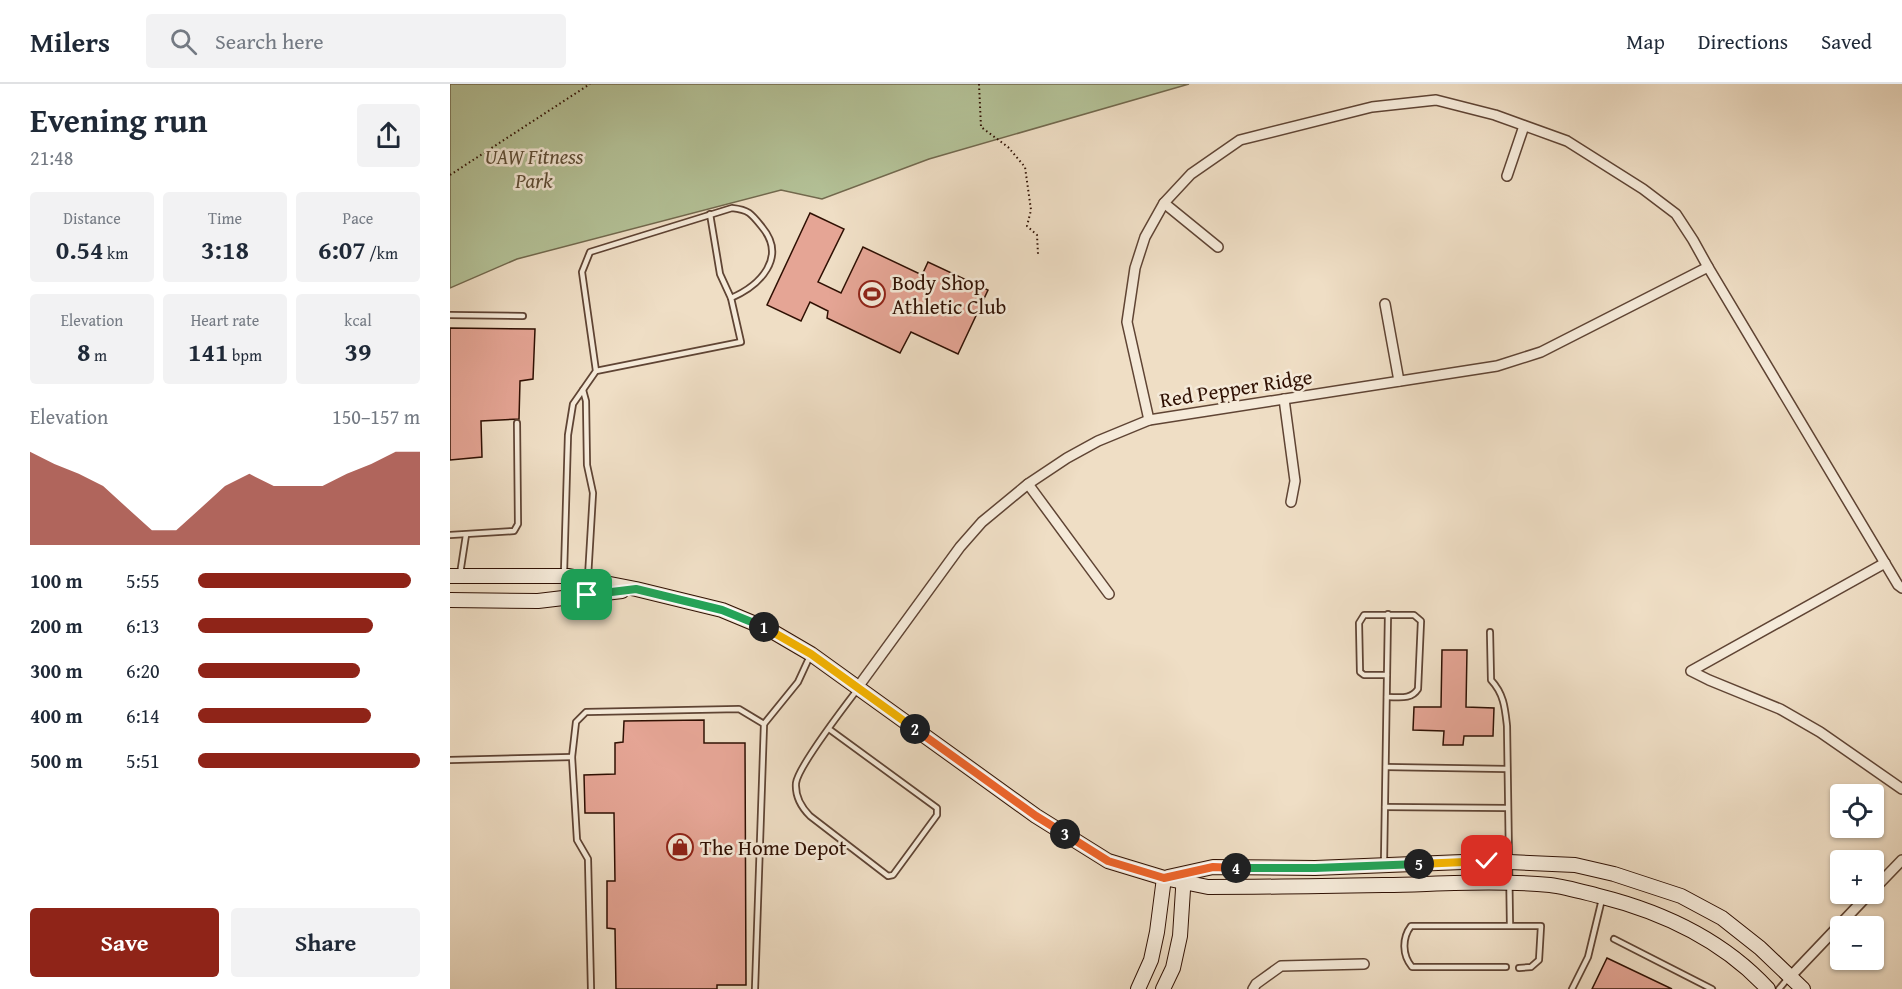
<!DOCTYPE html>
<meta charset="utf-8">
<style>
:root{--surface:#fff;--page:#f2f2f3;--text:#1f2937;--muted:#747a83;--line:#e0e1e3;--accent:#8f2418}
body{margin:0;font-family:"Gentium Book Plus",serif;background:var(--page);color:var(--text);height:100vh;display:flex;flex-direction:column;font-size:22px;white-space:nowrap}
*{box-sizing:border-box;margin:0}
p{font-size:20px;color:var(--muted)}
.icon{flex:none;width:33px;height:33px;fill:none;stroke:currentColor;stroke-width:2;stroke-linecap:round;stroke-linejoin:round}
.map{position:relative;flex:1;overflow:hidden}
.sheet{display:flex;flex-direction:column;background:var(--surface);width:450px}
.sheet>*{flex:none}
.buttons{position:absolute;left:1380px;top:700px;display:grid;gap:12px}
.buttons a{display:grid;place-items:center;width:54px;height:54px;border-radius:6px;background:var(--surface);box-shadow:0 2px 4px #0004;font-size:30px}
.pin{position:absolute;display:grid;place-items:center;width:51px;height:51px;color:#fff;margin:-26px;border-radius:12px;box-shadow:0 3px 9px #0006}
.km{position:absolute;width:30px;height:30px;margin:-15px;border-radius:50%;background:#222;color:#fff;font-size:16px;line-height:30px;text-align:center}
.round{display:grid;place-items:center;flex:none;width:63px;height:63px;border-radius:6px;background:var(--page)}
.overview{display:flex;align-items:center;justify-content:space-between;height:102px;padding:0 30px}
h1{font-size:33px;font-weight:800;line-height:45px}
.metrics{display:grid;grid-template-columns:repeat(3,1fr);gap:9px;height:102px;padding:6px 30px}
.metrics div{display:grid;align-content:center;border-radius:6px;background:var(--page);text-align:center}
.metrics b{font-size:26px;font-weight:800}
.metrics small{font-size:16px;font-weight:400}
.metrics p{font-size:16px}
.chart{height:168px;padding:12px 30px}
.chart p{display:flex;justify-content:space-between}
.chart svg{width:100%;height:108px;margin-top:6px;fill:var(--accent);opacity:.7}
.button{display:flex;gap:12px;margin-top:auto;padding:12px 30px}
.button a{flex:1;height:69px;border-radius:6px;background:var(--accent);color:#fff;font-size:24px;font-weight:800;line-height:69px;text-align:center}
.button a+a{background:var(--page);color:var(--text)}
ul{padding:0 30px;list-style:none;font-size:20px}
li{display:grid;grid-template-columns:96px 72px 1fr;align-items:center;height:45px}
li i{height:15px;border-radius:8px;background:var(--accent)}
header{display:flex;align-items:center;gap:36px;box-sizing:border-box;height:84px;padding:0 30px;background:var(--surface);border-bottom:2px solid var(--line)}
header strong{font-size:28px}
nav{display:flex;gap:33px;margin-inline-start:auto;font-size:21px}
.search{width:420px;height:54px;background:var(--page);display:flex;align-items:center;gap:15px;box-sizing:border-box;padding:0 21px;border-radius:6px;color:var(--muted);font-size:22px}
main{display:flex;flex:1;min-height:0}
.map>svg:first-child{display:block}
</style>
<header>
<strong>Milers</strong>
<div class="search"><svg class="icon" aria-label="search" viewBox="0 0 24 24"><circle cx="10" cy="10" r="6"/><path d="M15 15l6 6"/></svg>Search here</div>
<nav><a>Map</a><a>Directions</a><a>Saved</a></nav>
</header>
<main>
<section class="sheet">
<div class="overview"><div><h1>Evening run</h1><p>21:48</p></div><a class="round"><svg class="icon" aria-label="share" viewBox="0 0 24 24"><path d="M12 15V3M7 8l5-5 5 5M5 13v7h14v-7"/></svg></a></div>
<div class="metrics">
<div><p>Distance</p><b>0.54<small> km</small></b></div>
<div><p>Time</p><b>3:18</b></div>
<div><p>Pace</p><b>6:07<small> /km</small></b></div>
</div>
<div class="metrics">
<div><p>Elevation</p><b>8<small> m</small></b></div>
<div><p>Heart rate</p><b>141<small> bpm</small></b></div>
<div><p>kcal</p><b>39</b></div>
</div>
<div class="chart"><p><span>Elevation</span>150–157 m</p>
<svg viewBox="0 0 160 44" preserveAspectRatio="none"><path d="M0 44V6L10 11L20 15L30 20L40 29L50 38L60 38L70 29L80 20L90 15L100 20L110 20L120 20L130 15L140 11L150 6L160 6V44z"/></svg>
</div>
<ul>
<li><b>100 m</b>5:55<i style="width:96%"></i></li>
<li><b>200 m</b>6:13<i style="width:79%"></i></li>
<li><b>300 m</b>6:20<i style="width:73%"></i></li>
<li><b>400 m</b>6:14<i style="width:78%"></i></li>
<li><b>500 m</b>5:51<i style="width:100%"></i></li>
</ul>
<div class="button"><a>Save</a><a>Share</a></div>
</section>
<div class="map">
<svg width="1452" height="905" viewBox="0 0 1452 905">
<rect width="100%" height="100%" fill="#efdec5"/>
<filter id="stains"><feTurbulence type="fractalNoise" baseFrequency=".00333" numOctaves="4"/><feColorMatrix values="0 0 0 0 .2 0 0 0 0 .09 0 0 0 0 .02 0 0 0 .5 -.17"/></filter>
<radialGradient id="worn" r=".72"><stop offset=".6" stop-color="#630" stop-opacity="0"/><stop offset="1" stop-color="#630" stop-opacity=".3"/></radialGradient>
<polygon fill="#b4c298" stroke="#72694e" stroke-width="1.5" points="0,0 739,0 479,75 372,115 331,106 67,175 0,204"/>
<g fill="#e5a595" stroke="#2f1003" stroke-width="1.5">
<polygon points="360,129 394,145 368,198 391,209 413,163 472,191 478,178 538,206 508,270 461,248 450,269 377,234 378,227 360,218 351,237 317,221"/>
<polygon points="0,244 85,245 83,295 70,297 69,335 31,337 32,373 0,376"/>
<polygon points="992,566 1017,566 1016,623 1044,624 1043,652 1014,652 1013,661 993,661 994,647 963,646 964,623 991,623"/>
<polygon points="254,636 254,659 295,659 296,901 267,901 267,905 166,905 165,845 157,844 157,797 165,797 164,729 135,729 134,691 165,690 165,659 173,658 174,637"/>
<polygon points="1157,874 1222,905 1142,905"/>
</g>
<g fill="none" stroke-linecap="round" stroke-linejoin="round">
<defs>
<g id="lane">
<polyline points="260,130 270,190 281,214"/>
<polyline points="0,231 73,232"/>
<polyline points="133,306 136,317 137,381 143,409 138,493"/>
<polyline points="0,451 64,447 68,440 67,339"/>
<path d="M114,489L118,351L123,320L146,287L291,258L281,214C311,201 337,173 312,143C301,129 299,126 282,124L140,168L132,188L146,287"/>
<polyline points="10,490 16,451"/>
<path d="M1040,548L1041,596C1054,610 1055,624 1057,642L1060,841"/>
<path d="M937,613C949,613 961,616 968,605L971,537L964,531H914L909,539L910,588L914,591H937"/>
<path d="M379,645L487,724V731L443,791L438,792L360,732C351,723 345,712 346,699C348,683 394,623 407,606"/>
<polyline points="0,676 122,673"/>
<polyline points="936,683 1057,685"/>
<polyline points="935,723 1057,724"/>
<polyline points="934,778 938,530"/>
<polyline points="1164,855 1262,905"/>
<path d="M1056,883H962C952,871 952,854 961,842H1091L1089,876L1081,883L1069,884"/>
<polyline points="141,905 138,775 127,756 122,673 126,638 136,628 289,625 314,640"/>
<polyline points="305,905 314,640 348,598 360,572"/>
<polyline points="1122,905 1138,873 1152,815"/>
<polyline points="1329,905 1339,893"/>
</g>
<g id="street">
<polyline points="1057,92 1074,42"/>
<polyline points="714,119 768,163"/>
<polyline points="935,220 949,297"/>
<polyline points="834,315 845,397 841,418"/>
<polyline points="699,336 677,238 685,184 695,153 714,119 741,90 790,56 922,23 986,16 1045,31 1117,57 1193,105 1226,130 1243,156 1258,183 1448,501 1452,504"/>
<polyline points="578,400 659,510"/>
<polyline points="1435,479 1241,587 1259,596 1330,625 1370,648 1452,705"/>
<polyline points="408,603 510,463 532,438 578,400 617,374 648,357 699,336 1047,282 1091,268 1258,183"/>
<polyline points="1424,805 1452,776"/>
<polyline points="1340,893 1419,810"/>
<polyline points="803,905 806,900 831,882 914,880"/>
</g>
<g id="secondary">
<path d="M0,492H119L186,505L272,526L320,546L361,570L586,732L658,777L714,794L758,803C817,803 876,802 936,801C990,800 1045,796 1100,801C1116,803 1133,808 1149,812C1213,828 1272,855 1318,905"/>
<polyline points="0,516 88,517 172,507"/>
<polyline points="718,793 763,783 865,784 1037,777 1125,781 1164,790 1231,812 1272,834 1310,864 1353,905"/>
<polyline points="688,905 701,876 707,848 714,794"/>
<polyline points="713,905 723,884 730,852 734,790"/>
</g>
</defs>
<use href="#lane" stroke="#5f4434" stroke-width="8"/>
<use href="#street" stroke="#5f4434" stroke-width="12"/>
<use href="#secondary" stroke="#2f1003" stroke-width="16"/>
<g stroke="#2f1003" stroke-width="2" stroke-dasharray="1.5 3" stroke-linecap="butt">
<polyline points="529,0 531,43 558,63 575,83 581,126 577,142 587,151 588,170"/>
<polyline points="0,91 140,0"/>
</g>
<use href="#lane" stroke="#f5ead9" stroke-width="4.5"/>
<use href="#street" stroke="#f5ead9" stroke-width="9"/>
<use href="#secondary" stroke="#f5ead9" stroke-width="14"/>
</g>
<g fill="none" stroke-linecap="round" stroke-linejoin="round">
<defs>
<polyline id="split-1" points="137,511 186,505 272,526 314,543"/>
<polyline id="split-2" points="314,543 361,570 465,645"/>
<polyline id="split-3" points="465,645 586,732 615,750"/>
<polyline id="split-4" points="615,750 658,777 714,794 763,783 786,784"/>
<polyline id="split-5" points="786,784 865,784 969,780"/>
<polyline id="split-6" points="969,780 1037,777"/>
</defs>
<use href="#split-1" stroke="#fff" stroke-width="12"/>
<use href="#split-2" stroke="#fff" stroke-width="12"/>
<use href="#split-3" stroke="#fff" stroke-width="12"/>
<use href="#split-4" stroke="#fff" stroke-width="12"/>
<use href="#split-5" stroke="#fff" stroke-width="12"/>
<use href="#split-6" stroke="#fff" stroke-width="12"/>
<use href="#split-1" stroke="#22a559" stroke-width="8"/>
<use href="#split-2" stroke="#f5b400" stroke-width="8"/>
<use href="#split-3" stroke="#f0652b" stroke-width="8"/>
<use href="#split-4" stroke="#f0652b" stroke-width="8"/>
<use href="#split-5" stroke="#22a559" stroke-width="8"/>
<use href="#split-6" stroke="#f5b400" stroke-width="8"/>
</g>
<defs>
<symbol id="stadium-ring" viewBox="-11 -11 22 22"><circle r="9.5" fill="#f5ead9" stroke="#8f2418" stroke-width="1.5"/><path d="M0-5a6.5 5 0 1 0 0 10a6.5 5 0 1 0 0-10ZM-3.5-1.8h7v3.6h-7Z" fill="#8f2418"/></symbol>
<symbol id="shop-ring" viewBox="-11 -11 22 22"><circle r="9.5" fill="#f5ead9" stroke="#8f2418" stroke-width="1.5"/><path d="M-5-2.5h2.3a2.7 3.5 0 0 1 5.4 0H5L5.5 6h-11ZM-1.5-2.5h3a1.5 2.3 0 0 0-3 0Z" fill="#8f2418"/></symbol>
</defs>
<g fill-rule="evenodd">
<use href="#stadium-ring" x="407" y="195" width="30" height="30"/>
<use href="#shop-ring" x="215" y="748" width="30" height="30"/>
</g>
<g text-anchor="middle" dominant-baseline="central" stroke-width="5" stroke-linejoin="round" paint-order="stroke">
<g font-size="21" font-style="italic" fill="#5e4e37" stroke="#f5ead9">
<text x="84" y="72">UAW Fitness<tspan x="84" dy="24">Park</tspan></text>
</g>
<g font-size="21" fill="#2f1003" stroke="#f5ead9" text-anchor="start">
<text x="442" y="198">Body Shop<tspan x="442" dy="24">Athletic Club</tspan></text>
<text x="250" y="763">The Home Depot</text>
</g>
<g font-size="21" fill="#2f1003" stroke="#f5ead9">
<text transform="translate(786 304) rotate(-9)">Red Pepper Ridge</text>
</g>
</g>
<rect width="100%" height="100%" filter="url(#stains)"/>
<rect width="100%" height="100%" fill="url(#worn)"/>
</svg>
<div class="buttons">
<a><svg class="icon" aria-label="locate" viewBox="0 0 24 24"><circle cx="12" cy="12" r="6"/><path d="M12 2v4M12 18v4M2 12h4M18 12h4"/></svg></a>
<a>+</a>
<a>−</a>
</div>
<div class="pin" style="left:137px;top:511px;background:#1e9e55"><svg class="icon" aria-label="arrive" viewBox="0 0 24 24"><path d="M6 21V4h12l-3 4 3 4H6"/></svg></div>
<div class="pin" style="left:1037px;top:777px;background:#d93025"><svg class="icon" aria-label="check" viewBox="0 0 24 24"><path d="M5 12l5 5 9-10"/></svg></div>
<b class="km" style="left:314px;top:543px">1</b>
<b class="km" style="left:465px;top:645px">2</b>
<b class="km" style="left:615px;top:750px">3</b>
<b class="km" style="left:786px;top:784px">4</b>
<b class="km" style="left:969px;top:780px">5</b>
</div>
</main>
